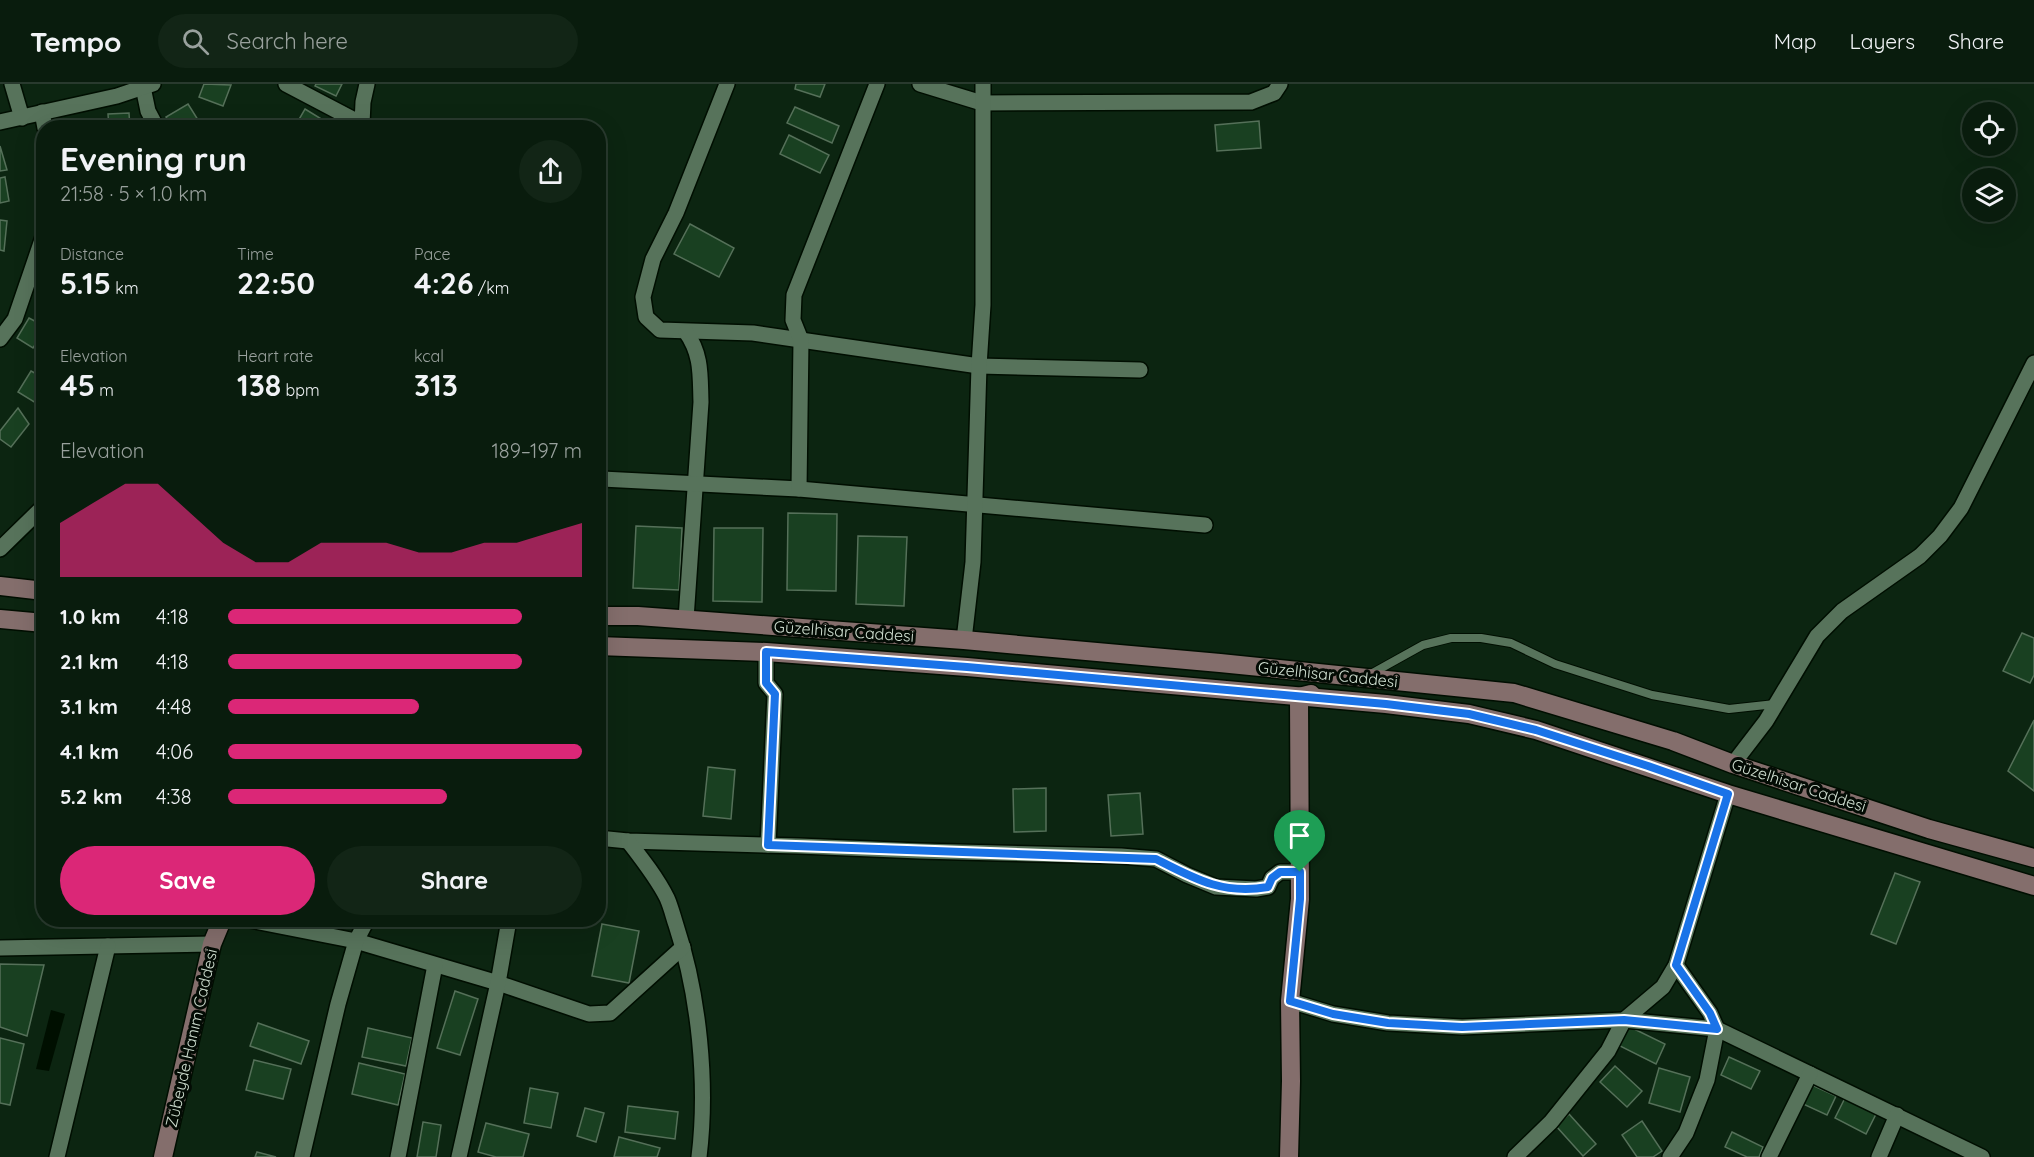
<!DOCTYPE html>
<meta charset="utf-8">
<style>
:root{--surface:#091c0d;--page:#122516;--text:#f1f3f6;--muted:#99a19d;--line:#293a2e;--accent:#db2777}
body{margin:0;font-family:Quicksand,sans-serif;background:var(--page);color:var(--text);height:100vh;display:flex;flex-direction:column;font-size:22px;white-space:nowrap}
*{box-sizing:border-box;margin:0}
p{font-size:20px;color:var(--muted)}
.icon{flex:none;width:33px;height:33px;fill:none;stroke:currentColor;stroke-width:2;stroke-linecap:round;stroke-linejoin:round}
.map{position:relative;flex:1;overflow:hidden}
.side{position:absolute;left:36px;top:36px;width:570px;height:807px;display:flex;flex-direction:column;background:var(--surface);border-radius:24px;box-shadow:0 6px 24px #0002,0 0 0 2px var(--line)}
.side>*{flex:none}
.controls{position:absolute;left:1962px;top:18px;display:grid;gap:12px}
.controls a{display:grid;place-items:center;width:54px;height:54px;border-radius:50%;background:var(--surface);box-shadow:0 6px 24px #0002,0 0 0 2px var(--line);font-size:30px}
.pin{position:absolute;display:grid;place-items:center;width:51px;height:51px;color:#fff;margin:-62px -26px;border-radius:50% 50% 50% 0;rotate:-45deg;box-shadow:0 0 6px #0007}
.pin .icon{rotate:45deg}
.round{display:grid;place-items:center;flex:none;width:63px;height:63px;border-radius:32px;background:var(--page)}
.headline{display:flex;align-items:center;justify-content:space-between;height:102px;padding:0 24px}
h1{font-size:33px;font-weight:800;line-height:45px}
.metrics{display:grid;grid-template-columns:repeat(3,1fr);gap:9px;height:102px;padding:6px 24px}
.metrics div{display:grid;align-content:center}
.metrics b{font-size:30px;font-weight:800}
.metrics small{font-size:16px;font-weight:400}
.metrics p{font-size:16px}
.chart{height:168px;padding:12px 24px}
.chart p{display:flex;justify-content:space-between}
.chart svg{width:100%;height:108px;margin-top:6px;fill:var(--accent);opacity:.7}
.action{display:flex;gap:12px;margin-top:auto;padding:12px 24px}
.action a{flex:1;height:69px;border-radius:36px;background:var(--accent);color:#fff;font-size:24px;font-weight:800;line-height:69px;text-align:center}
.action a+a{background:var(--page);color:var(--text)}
ul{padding:0 24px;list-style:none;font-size:20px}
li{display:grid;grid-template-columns:96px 72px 1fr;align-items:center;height:45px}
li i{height:15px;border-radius:8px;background:var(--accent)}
header{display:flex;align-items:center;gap:36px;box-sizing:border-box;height:84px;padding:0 30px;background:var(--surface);border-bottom:2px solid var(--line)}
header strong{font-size:28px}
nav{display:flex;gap:33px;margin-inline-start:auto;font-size:21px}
.search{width:420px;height:54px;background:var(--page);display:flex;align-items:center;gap:15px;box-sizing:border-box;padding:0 21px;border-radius:33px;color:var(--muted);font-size:22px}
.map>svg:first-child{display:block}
</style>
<header>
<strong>Tempo</strong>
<div class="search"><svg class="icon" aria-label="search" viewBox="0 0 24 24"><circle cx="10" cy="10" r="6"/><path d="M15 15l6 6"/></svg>Search here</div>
<nav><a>Map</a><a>Layers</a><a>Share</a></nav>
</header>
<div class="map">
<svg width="2034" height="1073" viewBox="0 0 2034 1073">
<rect width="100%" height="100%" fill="#0c2511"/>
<polygon fill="#000f00" points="51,926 65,930 49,987 36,985"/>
<g fill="#194021" stroke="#557059" stroke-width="1.5">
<polygon points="204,0 231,1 223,22 199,13"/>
<polygon points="316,0 342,0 336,12 315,2"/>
<polygon points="796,0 825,0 820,13 795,5"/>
<polygon points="188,20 200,39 193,44 173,44 166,33"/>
<polygon points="795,23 839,42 832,59 787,39"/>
<polygon points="305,25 323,36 318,44 294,44"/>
<polygon points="129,29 130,44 109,44 108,30"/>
<polygon points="1259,37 1261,64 1217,67 1215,41"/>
<polygon points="328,38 340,44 326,44"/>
<polygon points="789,51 829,71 820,89 780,70"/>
<polygon points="0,62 7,86 0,87"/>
<polygon points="5,93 9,117 0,119 0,94"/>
<polygon points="0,136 7,137 4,167 0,166"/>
<polygon points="690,140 734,164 719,193 674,170"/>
<polygon points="29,234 44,242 44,247 33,264 17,254"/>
<polygon points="31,287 44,294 44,324 18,308"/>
<polygon points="18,324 29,340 11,363 0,355 0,347"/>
<polygon points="598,415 607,415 605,468 598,468"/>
<polygon points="788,429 837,430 836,507 787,506"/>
<polygon points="636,442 682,444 679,506 633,504"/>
<polygon points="714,444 763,444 762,518 713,517"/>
<polygon points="858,452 907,453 904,522 856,520"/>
<polygon points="2022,549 2034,554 2034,591 2030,599 2003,587"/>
<polygon points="2034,636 2034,707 2008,687"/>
<polygon points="708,683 735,686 731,735 703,732"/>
<polygon points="1046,704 1046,747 1014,748 1013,705"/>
<polygon points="1140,709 1143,750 1111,752 1108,711"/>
<polygon points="1895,789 1920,798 1896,860 1871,850"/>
<polygon points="602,840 639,847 629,899 592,892"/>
<polygon points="0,880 44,881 27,952 0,943"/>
<polygon points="455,907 478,915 460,971 437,964"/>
<polygon points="258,939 309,957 301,980 250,962"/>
<polygon points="1628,942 1665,960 1656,980 1618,961"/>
<polygon points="368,944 412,954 406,982 362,973"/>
<polygon points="0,954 24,960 10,1021 0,1019"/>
<polygon points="1729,973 1760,987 1751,1005 1721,991"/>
<polygon points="254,976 291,985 283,1015 246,1006"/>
<polygon points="359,979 405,990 398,1021 352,1010"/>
<polygon points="1615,982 1642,1007 1627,1023 1600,998"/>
<polygon points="1659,984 1690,993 1680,1028 1649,1019"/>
<polygon points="1812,1001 1836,1012 1827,1031 1803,1020"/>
<polygon points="530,1004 558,1009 551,1044 524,1039"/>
<polygon points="1845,1014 1876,1030 1866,1050 1835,1034"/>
<polygon points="628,1022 678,1028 675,1055 625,1048"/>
<polygon points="585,1024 604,1029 596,1058 577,1052"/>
<polygon points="1569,1030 1596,1060 1583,1072 1556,1042"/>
<polygon points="1642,1037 1662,1067 1653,1073 1637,1073 1622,1051"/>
<polygon points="423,1038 441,1041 436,1073 417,1073"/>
<polygon points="486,1039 529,1050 523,1073 496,1073 478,1068"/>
<polygon points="1732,1048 1763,1063 1759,1073 1747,1073 1725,1063"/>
<polygon points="619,1053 660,1064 657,1073 614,1073"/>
<polygon points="257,1068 276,1073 255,1073"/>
</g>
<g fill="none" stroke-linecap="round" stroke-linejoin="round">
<defs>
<polyline id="lane" points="1369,591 1423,561 1451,554 1481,554 1511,559 1555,580 1652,611 1729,625 1775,620"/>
<g id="street">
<polyline points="12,0 22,34"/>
<polyline points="286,0 362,40 363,18 367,0"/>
<polyline points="727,0 676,129 653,175 643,213 646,233 660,246 753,249 979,282 1140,286"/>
<polyline points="920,0 982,19 1251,18 1274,9 1280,0"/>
<polyline points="143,3 148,27 157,44"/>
<polyline points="42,28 45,44"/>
<polyline points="0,38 117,12 153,0"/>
<path d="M686,248C702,271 700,291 701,318L686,535"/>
<polyline points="0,255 15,235 44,150"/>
<polyline points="602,395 799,405 1205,441"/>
<polyline points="799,405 801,256 793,236 794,211 877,0"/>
<polyline points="0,465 44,422"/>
<polyline points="964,556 973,478 979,282 983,221 983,0"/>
<polyline points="766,568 766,599 775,610 768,761"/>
<polyline points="1733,680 1766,637 1817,552 1842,527 1920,472 1940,452 1961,424 2034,279"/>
<polyline points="598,754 628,757 799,762 920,767 1121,772 1156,775 1187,791 1216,803 1256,805 1268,803 1272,794 1280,788 1300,788"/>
<path d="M628,757C642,775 657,794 667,814C671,823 673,832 676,841C699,911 708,999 699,1073"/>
<polyline points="250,836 356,857 498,899 589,930 610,929 683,863"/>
<polyline points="0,864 212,860"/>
<polyline points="1290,917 1333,930 1388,939 1462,943 1624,936 1717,945 1982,1073"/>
<polyline points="57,1073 108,862"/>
<polyline points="302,1073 338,920 356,857 367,836"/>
<polyline points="398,1073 435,881"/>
<polyline points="459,1073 498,899 509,836"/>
<polyline points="1515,1073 1551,1038 1608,967 1624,936 1663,903 1676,881 1728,710"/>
<polyline points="1670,1073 1686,1049 1707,996 1717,945 1710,929 1676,881"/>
<polyline points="1769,1073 1810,990"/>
<polyline points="1879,1073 1897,1031"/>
</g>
<g id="secondary">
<polyline points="0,502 44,507"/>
<polyline points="598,532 638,532 964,556 1220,579 1514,609 1673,657 1733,680 1929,745 2034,774"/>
<polyline points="0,535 44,539"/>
<polyline points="598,562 766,568 967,583 1386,620 1469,630 1536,646 1728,710 2034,802"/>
<polyline points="163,1073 212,860 222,836"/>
<polyline points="1289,1073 1291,997 1290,917 1300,815 1299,613 1311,610"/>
</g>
</defs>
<use href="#lane" stroke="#000e01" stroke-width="10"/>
<use href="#street" stroke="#000e01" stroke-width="18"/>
<use href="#secondary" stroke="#000e01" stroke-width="21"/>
<use href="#lane" stroke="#57735b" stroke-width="8"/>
<use href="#street" stroke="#57735b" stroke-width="15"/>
<use href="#secondary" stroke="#846e6c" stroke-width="18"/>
</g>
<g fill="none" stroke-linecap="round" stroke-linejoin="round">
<defs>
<path id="route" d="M766,568L967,583L1386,620L1469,630L1536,646L1648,682L1728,710L1676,881L1710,929L1717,945L1624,936L1462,943L1388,939L1333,930L1290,917L1300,815V788H1280L1272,794L1268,803C1223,811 1195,795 1156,775L768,761L775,610L766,599Z"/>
</defs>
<use href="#route" stroke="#fff" stroke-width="12"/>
<use href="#route" stroke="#1a73e8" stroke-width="8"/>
</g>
<g text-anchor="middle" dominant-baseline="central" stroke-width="6" stroke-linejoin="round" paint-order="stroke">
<g font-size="16" fill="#d1e0d2" stroke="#030b04">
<text transform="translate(844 547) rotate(4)">Güzelhisar Caddesi</text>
<text transform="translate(1328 590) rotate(6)">Güzelhisar Caddesi</text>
<text transform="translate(1799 701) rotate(18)">Güzelhisar Caddesi</text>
<text transform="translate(191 954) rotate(-77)">Zübeyde Hanım Caddesi</text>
</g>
</g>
</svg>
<div class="controls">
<a><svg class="icon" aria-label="locate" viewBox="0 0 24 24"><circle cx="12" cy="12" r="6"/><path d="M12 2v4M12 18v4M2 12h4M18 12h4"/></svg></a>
<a><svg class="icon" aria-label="layers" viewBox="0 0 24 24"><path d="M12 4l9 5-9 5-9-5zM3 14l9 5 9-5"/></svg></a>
</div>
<div class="pin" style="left:1300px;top:788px;background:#1e9e55"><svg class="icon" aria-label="arrive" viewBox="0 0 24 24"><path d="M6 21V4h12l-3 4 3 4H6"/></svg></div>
<section class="side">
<div class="headline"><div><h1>Evening run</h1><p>21:58 · 5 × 1.0 km</p></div><a class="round"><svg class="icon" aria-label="share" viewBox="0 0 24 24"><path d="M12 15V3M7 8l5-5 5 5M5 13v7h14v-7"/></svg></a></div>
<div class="metrics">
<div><p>Distance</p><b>5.15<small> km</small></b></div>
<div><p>Time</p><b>22:50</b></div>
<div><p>Pace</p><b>4:26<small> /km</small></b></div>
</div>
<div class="metrics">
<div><p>Elevation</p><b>45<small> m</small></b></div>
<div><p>Heart rate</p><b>138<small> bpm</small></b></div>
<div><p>kcal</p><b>313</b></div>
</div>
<div class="chart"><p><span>Elevation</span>189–197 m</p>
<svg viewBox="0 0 160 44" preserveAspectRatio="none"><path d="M0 44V22L10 14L20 6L30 6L40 18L50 30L60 38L70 38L80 30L90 30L100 30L110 34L120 34L130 30L140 30L150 26L160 22V44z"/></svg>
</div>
<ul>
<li><b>1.0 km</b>4:18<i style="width:83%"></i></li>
<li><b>2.1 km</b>4:18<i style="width:83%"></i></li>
<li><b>3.1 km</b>4:48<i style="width:54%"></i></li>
<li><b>4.1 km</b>4:06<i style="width:100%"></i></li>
<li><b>5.2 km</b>4:38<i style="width:62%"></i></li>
</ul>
<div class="action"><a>Save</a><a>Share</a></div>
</section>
</div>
